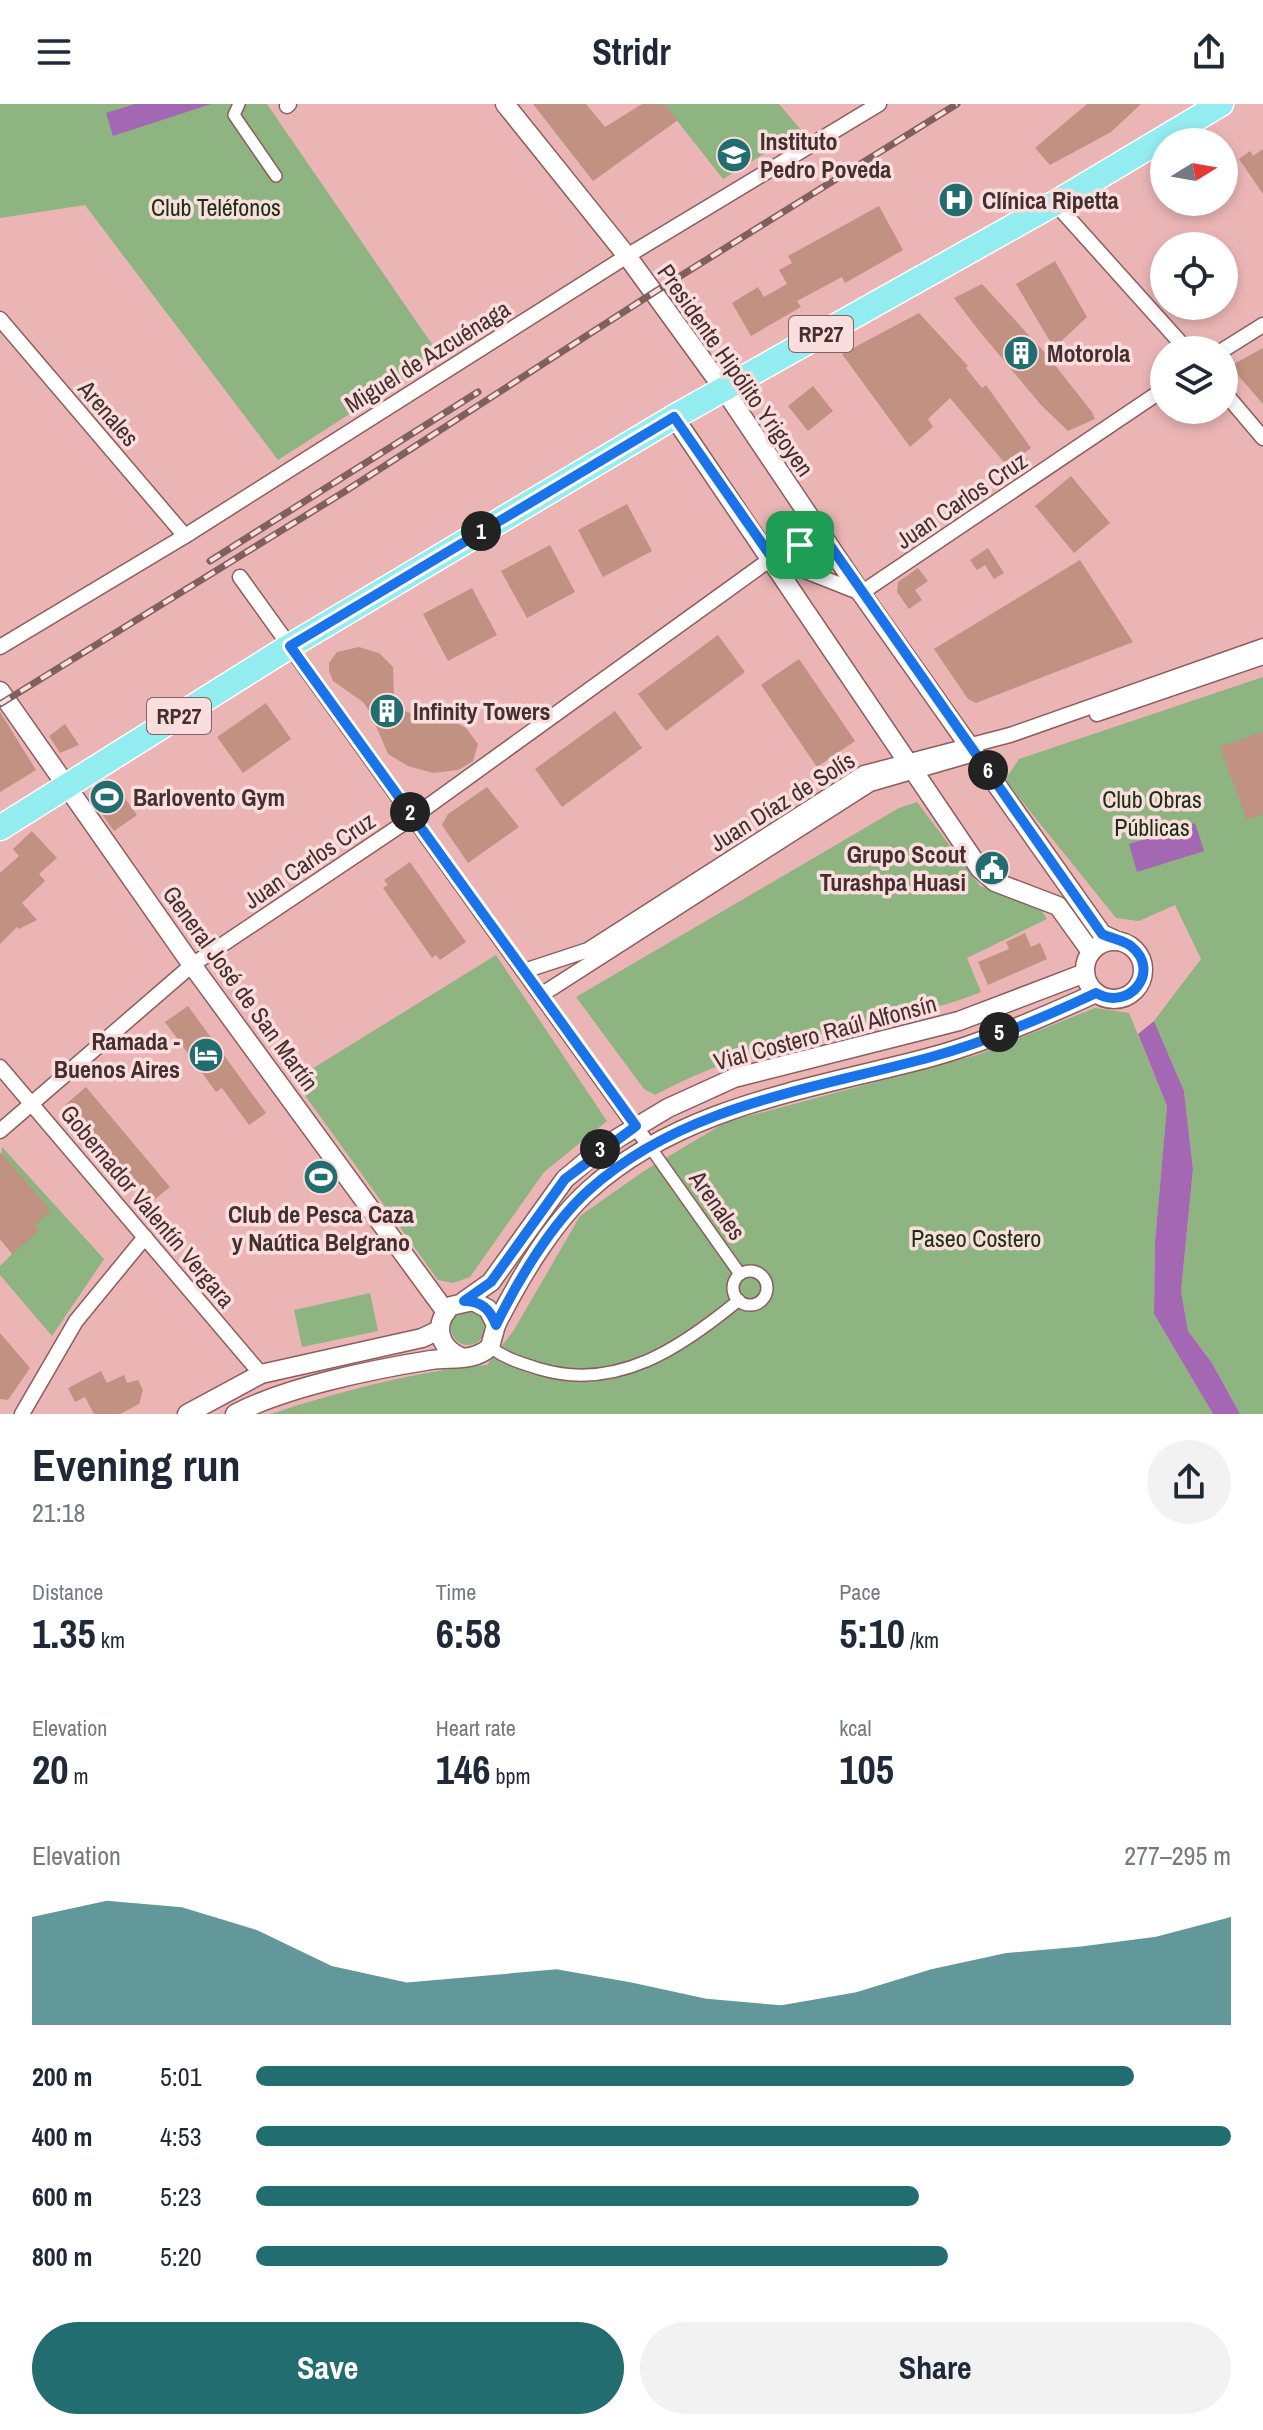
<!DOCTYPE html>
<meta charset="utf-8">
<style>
:root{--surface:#fff;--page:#f2f2f3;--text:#1f2937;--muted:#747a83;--accent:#226d70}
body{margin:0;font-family:"Archivo Narrow",sans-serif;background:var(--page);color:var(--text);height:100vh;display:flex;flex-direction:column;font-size:30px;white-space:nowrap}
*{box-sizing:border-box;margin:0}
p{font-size:26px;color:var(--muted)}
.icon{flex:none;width:44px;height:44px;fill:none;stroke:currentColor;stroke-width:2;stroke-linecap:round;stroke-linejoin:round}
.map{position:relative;height:1310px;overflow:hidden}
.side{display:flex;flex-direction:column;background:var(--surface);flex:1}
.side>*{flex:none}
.needle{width:52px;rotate:79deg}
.controls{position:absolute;left:1150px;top:24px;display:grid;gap:16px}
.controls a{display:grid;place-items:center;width:88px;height:88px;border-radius:50%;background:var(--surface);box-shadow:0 4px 12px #0003;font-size:40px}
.pin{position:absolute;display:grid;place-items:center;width:68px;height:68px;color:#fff;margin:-34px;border-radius:16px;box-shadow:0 4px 12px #0006}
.km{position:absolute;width:40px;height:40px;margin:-20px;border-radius:50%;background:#222;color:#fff;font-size:22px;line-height:40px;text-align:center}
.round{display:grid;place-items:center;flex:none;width:84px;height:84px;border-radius:42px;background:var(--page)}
.headline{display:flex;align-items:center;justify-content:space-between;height:136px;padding:0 32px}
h1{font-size:44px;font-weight:700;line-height:60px}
.figures{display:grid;grid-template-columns:repeat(3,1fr);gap:12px;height:136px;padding:8px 32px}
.figures div{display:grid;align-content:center}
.figures b{font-size:40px;font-weight:700}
.figures small{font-size:22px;font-weight:400}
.figures p{font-size:22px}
.chart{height:224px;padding:16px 32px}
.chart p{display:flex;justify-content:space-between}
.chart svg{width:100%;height:144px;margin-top:8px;fill:var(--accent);opacity:.7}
.action{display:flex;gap:16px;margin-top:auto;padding:16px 32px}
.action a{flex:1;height:92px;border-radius:48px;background:var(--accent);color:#fff;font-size:32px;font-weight:700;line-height:92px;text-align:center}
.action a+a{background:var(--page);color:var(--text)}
ul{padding:0 32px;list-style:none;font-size:26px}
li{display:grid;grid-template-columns:128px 96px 1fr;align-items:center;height:60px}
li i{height:20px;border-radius:10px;background:var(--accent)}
header{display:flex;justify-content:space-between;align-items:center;height:104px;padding:0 32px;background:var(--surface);font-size:36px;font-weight:700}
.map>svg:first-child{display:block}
</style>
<header><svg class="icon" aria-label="menu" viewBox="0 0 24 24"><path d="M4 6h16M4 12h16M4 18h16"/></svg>Stridr<svg class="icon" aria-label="share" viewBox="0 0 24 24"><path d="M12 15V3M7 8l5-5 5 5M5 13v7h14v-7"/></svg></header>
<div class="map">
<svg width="1263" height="1310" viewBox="0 0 1263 1310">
<rect width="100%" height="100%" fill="#ebb5b5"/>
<g fill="#8db481">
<polygon points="0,0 267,0 440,252 278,356 85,101 0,114"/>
<polygon points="664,0 779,0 802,27 723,75"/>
<polygon points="1263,573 1263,1310 1240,1310 1212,1259 1188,1227 1181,1187 1193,1065 1184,987 1154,917 1201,855 1175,801 1139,817 1116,814 1005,676 1019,655"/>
<path d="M917,698L980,782L1039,803L1047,815L967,854L981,888C944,903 908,910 869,919C796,936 721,955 655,991L644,985L576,893L899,704Z"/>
<polygon points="496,851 607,1017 544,1068 470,1173 453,1179 438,1176 294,976"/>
<path d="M1095,904L1129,909L1167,1002L1155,1138L1154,1210L1213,1310H270C339,1288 415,1267 487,1261L514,1226L580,1112L644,1067L726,1018L977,951Z"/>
<polygon points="2,1043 104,1155 52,1232 0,1171 0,1162 12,1150 0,1135"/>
<polygon points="370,1189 378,1227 302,1243 294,1206"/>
<circle cx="468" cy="1224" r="17"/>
</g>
<g fill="#a367b4">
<polygon points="135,0 211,0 113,32 106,9"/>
<polygon points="1195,719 1204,747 1137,768 1129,740"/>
<polygon points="1154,917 1184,987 1193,1065 1181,1187 1188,1227 1212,1259 1240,1310 1213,1310 1154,1210 1155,1138 1167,1002 1138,930"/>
</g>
<g fill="#c19182">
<polygon points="533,0 586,0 605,23 642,0 664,0 678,16 593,77"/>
<polygon points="1087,0 1141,0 1111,28 1050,61 1035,44"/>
<polygon points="1263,45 1263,90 1239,55 1250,47 1253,52"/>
<polygon points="958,82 969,100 949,111 941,98 948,94 945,89"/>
<polygon points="879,102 903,146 845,179 842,173 797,197 801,203 751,232 732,199 758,183 764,193 787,180 779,166 792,159 788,152"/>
<polygon points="1055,157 1087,213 1054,244 1016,180"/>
<polygon points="982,180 1047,251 1092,308 1095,315 1068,327 1041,301 976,223 954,194"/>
<polygon points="919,209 968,262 966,264 982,284 986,281 1031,344 1023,350 1029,358 1015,364 1008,363 950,294 928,315 933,323 910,343 842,250"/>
<polygon points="1263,244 1263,300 1230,262"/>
<polygon points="813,282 833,307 808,327 788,302"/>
<polygon points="1071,372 1110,419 1074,449 1035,402"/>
<polygon points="627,400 652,447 603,473 578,426"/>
<polygon points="550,441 575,488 527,514 501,467"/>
<polygon points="988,444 1004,469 994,475 985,461 977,466 970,456"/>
<polygon points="1080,456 1133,538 976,599 968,595 934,545"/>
<polygon points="918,464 928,477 915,486 922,496 909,505 897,488 898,478"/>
<polygon points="472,484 497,531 448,557 423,510"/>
<polygon points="718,531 745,568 666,627 638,590"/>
<polygon points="359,543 379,549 393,563 394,590 403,606 410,609 445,613 466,624 478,640 473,657 458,666 433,669 408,662 388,650 370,608 363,598 333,577 329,567 329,559 337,548"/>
<polygon points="799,555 855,637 817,663 761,581"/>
<polygon points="266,599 291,635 243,669 217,633"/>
<polygon points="615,607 642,644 562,703 535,665"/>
<polygon points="0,608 36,666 0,688"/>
<polygon points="65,620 79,641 60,649 49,632"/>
<polygon points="1263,628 1263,710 1247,716 1220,643"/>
<polygon points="114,679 137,711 114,727 95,700 97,692"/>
<polygon points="487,683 519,723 468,759 442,721 448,710"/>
<polygon points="32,727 57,754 39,770 45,777 22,799 37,816 19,825 17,823 0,840 0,769 19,752 13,745"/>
<polygon points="410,758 466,838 440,856 436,851 432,854 383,784 388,781 384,776"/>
<polygon points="1025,829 1031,843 1040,839 1047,855 988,881 978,858 1009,845 1006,838"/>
<polygon points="188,902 266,1009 249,1021 222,984 216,988 165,918"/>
<polygon points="86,983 170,1083 149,1100 65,1001"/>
<polygon points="0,1048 51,1107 35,1121 39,1127 12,1150 0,1135"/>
<polygon points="0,1229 30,1264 8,1296 0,1295"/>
<polygon points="101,1267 107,1279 124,1271 127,1279 138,1276 143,1286 139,1300 120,1310 94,1310 85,1293 75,1298 68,1284"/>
</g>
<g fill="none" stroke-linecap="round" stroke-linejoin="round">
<defs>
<g id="pedestrian">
<polyline points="239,0 234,11 276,72"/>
<polyline points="650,1043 740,1170"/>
<circle cx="750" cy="1184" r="17"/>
<path d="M490,1243C506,1255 521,1259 540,1265C617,1288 682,1243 739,1196"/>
</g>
<g id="minor">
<polyline points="287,2 289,0"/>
<polyline points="1055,99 1187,246"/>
<polyline points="0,215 185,432"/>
<polyline points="1223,246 1263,221"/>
<polyline points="1224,288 1263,334"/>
<polyline points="772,454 861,489 1164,285"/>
<polyline points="240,473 650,1043"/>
<polyline points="0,543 185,432 627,152 879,0"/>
<polyline points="1097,610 1263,553"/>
<polyline points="524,867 588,846 864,669 1010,631 1263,542"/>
<polyline points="541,891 870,680 974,650"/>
<polyline points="0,963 261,1270"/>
<path d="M0,1027L192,861L413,713L772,454C794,449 804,440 815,420"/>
<polyline points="22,1310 76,1217 145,1133"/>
</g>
<g id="tertiary">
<polyline points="505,0 627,152 723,284 861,489 1102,830 1115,836"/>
<polyline points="674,313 980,765 995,778 1058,802 1091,848"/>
<polyline points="0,587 192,861 446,1208"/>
<circle cx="1114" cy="866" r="29"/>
<polyline points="464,1197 491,1178 565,1075 603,1043 668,1004 734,974 959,917 1085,869"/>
<path d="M496,1221C518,1177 552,1119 589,1086C683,1001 813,985 931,953C983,939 1046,912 1096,889"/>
<polyline points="187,1310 261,1270 422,1234 439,1226"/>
<path d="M235,1310C285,1283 375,1265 431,1256C452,1253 474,1258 490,1243L496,1221L488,1205L473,1197L451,1202C433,1220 438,1243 461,1253"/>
</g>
<polyline id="primary" points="0,724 290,542 674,313 1055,99 1221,0"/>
</defs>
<use href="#pedestrian" stroke="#8d5d5e" stroke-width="14"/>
<use href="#minor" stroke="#8d5d5e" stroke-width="17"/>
<use href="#tertiary" stroke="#8d5d5e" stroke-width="21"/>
<use href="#primary" stroke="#fff" stroke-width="27"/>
<use href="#pedestrian" stroke="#fff" stroke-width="11"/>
<use href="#minor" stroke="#fff" stroke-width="14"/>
<use href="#tertiary" stroke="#fff" stroke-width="18"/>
<use href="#primary" stroke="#93ecef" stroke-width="24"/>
<defs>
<g id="rail">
<polyline points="210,457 478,288"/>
<polyline points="0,600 344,388 653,189 957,0"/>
</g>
</defs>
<use href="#rail" stroke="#805f5f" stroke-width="7"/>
<use href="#rail" stroke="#fadddd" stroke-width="4" stroke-dasharray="12" stroke-linecap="butt"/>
</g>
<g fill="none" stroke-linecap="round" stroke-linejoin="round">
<defs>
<path id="route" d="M674,313L772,454C794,449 804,440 815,420L1102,830C1112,835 1124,836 1132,843C1161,867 1130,908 1096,889C1047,912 983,939 931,953C814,985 683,1001 589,1086C552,1119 518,1176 496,1221C490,1205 481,1197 464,1197L491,1178L565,1075L636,1022L290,542Z"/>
</defs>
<use href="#route" stroke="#fff" stroke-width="16"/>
<use href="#route" stroke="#1a73e8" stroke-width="10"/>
</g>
<defs>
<symbol id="school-disc" viewBox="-11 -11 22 22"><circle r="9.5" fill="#226d70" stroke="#fadddd"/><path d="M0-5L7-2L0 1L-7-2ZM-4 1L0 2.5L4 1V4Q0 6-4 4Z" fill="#fff"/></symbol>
<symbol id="hospital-disc" viewBox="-11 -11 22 22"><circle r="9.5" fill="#226d70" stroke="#fadddd"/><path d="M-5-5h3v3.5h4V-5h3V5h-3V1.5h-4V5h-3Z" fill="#fff"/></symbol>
<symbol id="building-disc" viewBox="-11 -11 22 22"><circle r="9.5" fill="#226d70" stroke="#fadddd"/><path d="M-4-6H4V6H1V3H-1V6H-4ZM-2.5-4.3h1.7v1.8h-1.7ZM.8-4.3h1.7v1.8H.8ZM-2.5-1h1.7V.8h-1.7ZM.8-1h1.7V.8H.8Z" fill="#fff"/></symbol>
<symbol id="stadium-disc" viewBox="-11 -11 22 22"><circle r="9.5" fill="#226d70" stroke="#fadddd"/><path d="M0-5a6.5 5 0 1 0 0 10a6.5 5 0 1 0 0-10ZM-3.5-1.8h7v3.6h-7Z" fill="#fff"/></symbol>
<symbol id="civic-disc" viewBox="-11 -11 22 22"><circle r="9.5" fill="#226d70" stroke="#fadddd"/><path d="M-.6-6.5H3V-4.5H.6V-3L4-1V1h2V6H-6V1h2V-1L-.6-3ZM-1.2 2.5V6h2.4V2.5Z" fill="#fff"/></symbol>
<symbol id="hotel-disc" viewBox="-11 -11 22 22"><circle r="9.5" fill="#226d70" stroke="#fadddd"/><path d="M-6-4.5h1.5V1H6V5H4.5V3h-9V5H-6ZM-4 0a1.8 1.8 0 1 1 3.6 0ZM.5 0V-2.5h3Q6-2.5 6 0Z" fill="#fff"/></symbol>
</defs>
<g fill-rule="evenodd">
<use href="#school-disc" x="714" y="31" width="40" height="40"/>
<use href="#hospital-disc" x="936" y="76" width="40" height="40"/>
<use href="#building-disc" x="1001" y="229" width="40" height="40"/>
<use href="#building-disc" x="367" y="587" width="40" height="40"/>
<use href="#stadium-disc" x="87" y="673" width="40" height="40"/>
<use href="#civic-disc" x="972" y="744" width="40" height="40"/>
<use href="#hotel-disc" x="186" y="931" width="40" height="40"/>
<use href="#stadium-disc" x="301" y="1053" width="40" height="40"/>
</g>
<g text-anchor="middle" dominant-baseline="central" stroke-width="7" stroke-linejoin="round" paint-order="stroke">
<g fill="#fadddd" stroke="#7b6363" stroke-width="2">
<rect x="789" y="212" width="64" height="36" rx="6"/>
<rect x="147" y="594" width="64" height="36" rx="6"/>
</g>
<g font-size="22" font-weight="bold" fill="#442f2f">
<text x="821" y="230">RP27</text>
<text x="179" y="612">RP27</text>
</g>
<g font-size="24" font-weight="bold" fill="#442f2f" stroke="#fadddd" text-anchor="start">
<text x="760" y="37">Instituto<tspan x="760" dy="28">Pedro Poveda</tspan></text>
<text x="982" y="96">Clínica Ripetta</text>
<text x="1047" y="249">Motorola</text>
<text x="413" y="607">Infinity Towers</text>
<text x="133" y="693">Barlovento Gym</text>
<text x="966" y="750" text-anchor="end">Grupo Scout<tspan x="966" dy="28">Turashpa Huasi</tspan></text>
<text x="180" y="937" text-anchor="end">Ramada -<tspan x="180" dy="28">Buenos Aires</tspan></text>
<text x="321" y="1110" text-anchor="middle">Club de Pesca Caza<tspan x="321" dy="28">y Naútica Belgrano</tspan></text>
</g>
<g font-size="24" fill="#183110" stroke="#fadddd">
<text x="216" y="103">Club Teléfonos</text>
<text x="1152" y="695">Club Obras<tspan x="1152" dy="28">Públicas</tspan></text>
<text x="976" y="1134">Paseo Costero</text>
</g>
<g font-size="24" fill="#442f2f" stroke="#fadddd">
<text transform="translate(427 252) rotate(-32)">Miguel de Azcuénaga</text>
<text transform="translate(736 266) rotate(55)">Presidente Hipólito Yrigoyen</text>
<text transform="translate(109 309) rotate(49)">Arenales</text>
<text transform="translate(961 396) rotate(-34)">Juan Carlos Cruz</text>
<text transform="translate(782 697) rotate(-32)">Juan Díaz de Solís</text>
<text transform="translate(309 756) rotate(-34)">Juan Carlos Cruz</text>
<text transform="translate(241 884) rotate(54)">General José de San Martín</text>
<text transform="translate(825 928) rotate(-15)">Vial Costero Raúl Alfonsín</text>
<text transform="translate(718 1101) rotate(55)">Arenales</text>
<text transform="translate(148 1102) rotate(50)">Gobernador Valentín Vergara</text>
</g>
</g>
</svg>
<div class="controls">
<a><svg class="needle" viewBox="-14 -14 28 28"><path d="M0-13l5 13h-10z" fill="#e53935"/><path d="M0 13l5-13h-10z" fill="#747a83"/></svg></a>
<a><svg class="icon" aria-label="locate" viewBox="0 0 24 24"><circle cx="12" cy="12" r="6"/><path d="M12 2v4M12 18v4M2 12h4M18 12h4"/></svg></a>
<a><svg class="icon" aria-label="layers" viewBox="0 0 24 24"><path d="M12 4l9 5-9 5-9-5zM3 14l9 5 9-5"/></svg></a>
</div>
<div class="pin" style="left:800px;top:441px;background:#1e9e55"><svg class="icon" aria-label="arrive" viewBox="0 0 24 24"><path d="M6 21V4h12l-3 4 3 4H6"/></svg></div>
<b class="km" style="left:481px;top:427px">1</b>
<b class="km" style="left:410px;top:708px">2</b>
<b class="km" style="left:600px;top:1045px">3</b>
<b class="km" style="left:999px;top:928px">5</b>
<b class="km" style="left:988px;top:666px">6</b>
</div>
<section class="side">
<div class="headline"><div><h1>Evening run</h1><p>21:18</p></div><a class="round"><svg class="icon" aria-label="share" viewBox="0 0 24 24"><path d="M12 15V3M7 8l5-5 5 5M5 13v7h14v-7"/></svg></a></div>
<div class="figures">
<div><p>Distance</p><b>1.35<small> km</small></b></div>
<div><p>Time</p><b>6:58</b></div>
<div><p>Pace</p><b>5:10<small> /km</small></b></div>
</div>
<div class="figures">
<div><p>Elevation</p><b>20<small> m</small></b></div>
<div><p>Heart rate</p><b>146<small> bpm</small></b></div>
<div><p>kcal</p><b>105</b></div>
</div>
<div class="chart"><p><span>Elevation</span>277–295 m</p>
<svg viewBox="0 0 160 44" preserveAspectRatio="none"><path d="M0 44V11L10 6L20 8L30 15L40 26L50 31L60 29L70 27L80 31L90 36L100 38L110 34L120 27L130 22L140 20L150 17L160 11V44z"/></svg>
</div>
<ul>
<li><b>200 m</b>5:01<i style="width:90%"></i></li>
<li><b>400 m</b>4:53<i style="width:100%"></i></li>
<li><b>600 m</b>5:23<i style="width:68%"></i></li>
<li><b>800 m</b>5:20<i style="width:71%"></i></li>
</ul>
<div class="action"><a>Save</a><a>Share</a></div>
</section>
